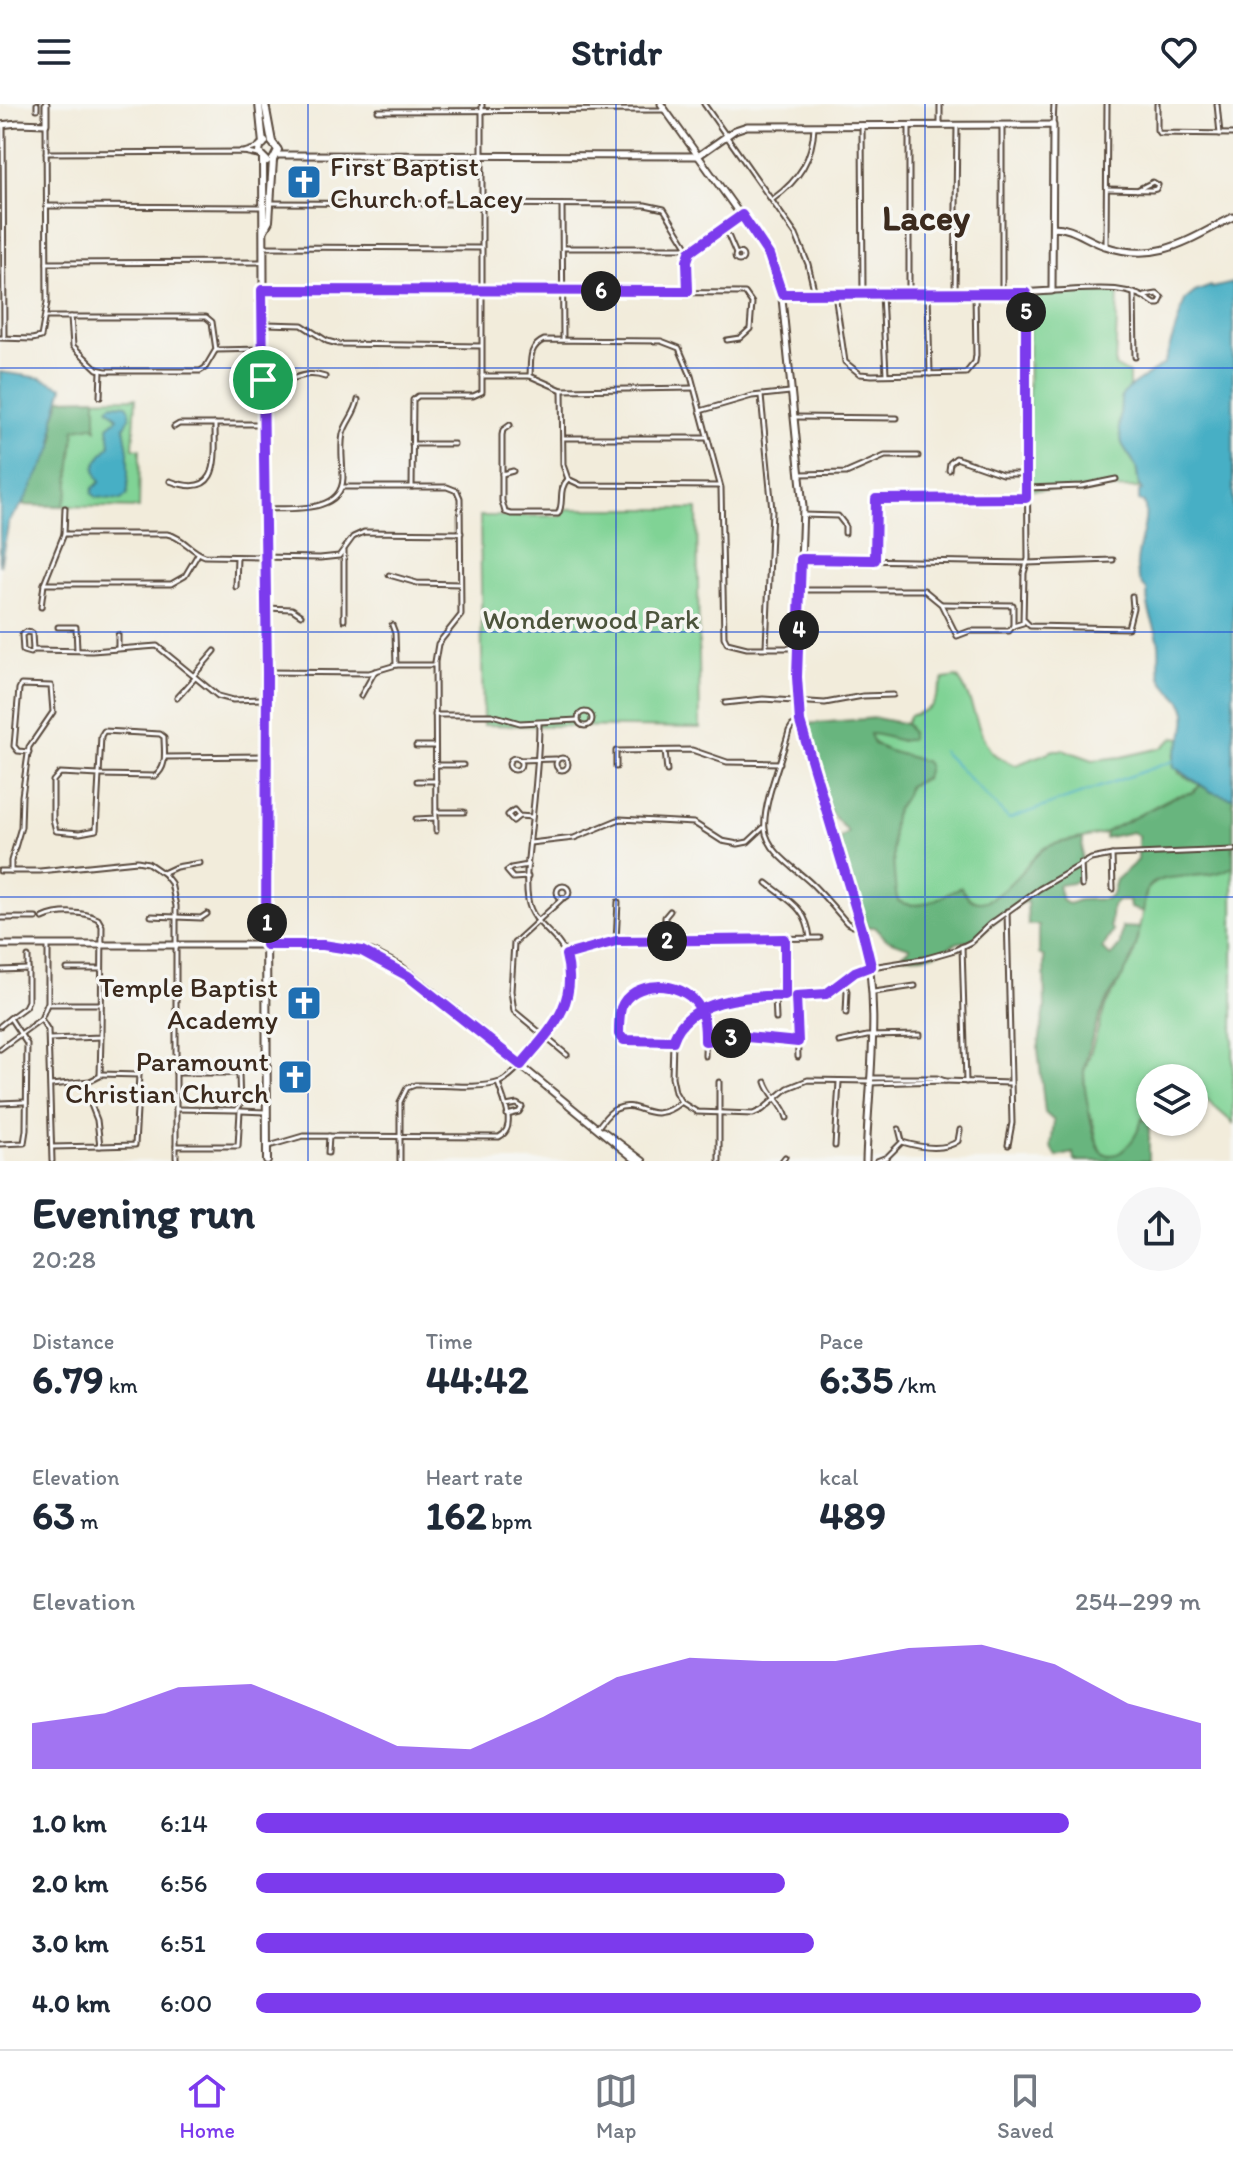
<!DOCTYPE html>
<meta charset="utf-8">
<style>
:root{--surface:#fff;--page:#f6f6f7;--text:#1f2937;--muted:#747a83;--line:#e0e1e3;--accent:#7c3aed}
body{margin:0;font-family:Itim,sans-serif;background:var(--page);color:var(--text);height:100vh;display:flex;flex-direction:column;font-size:30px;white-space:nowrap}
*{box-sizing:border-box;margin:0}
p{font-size:26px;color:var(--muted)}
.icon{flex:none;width:44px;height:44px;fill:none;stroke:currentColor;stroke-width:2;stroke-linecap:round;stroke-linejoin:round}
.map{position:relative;height:1057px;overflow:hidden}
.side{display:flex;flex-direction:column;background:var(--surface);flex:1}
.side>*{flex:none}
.fabs{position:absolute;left:1136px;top:960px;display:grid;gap:16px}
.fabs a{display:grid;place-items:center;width:72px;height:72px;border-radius:50%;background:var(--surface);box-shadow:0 2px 6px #0004;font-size:40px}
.pin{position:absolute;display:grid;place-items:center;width:68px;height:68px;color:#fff;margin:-34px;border:4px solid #fff;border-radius:50%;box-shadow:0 2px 8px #0007}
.km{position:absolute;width:40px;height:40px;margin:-20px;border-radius:50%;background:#222;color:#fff;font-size:22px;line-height:40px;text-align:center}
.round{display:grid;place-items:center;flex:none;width:84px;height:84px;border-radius:42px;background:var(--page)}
.head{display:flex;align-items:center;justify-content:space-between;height:136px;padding:0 32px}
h1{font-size:44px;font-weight:700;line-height:60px}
.metrics{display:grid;grid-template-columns:repeat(3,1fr);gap:12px;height:136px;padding:8px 32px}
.metrics div{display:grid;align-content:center}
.metrics b{font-size:40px;font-weight:700}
.metrics small{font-size:22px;font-weight:400}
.metrics p{font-size:22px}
.chart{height:224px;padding:16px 32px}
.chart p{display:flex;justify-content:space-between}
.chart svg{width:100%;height:144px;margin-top:8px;fill:var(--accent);opacity:.7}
ul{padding:0 32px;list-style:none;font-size:26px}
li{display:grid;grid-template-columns:128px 96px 1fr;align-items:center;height:60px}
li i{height:20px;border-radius:10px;background:var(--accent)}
header{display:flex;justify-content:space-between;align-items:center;height:104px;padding:0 32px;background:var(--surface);font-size:36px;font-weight:700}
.tab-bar{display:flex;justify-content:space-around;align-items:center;height:112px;border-top:2px solid var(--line);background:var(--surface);font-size:22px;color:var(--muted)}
.tab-bar a{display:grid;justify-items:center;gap:4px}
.tab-bar .current{color:var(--accent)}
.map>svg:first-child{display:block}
</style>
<header><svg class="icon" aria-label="menu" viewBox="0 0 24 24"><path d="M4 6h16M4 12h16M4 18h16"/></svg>Stridr<svg class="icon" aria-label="heart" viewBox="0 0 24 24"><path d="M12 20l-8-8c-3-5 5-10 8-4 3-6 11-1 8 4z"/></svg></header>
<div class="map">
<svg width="1233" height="1057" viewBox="0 0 1233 1057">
<rect width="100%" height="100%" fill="#f6f6f2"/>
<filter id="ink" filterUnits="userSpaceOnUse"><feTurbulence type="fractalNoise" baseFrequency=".0125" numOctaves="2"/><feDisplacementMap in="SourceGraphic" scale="16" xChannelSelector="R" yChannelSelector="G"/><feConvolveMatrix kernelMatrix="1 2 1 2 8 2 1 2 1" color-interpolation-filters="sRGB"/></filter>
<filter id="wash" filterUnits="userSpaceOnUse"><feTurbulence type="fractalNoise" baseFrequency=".006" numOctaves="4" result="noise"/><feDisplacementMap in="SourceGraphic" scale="32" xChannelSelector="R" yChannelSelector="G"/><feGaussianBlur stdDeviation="1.8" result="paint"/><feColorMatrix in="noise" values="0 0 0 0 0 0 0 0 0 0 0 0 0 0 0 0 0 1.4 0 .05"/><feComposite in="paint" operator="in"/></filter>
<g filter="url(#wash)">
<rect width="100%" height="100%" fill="#f2ecdb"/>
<g fill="#80d395" stroke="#5e7e5a" stroke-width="2">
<polygon points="1118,188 1115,262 1129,270 1129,284 1121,293 1122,310 1119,319 1122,340 1136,362 1139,384 1028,386 1029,189"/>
<polygon points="136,294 133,344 140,345 139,404 22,401 61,295"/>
<polygon points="566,405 697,405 700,624 483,621 480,412 561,412"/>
<path d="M957,573C974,594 974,622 989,644C994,653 1006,657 1016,661L1054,646H1065L1093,656L1121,653L1161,644L1175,633L1183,634L1174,651L1179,669L1200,681C1193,691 1184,689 1173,693C1150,703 1130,719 1107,728C1088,735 1064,735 1046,743C1026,754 986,829 961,784C940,794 921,808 898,797C893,785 890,723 894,711C897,700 907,693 908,682L919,676L924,657C906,652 876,649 869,630H883L901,637L909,623L906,620L909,612C942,602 930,600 944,575Z"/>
<path d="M1233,762V1019L1194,985V974H1150C1150,998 1141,1041 1118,1052L1103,1050L1098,1042L1093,1018L1086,1000L1084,968L1106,901L1133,854L1147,786C1167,762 1208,780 1233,762Z"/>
</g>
<g fill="#68b57e" stroke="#52704e" stroke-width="2">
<polygon points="96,294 96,325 93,322 75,325 68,388 63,402 22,401 55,336 54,314 61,295"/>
<path d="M876,614L906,620L911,628V635C899,640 884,630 870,630L874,640L886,646L924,657L928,662L925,675L908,682C907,695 900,698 895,709C890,719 894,787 898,797C921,808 940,793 961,783C983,829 1027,755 1045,744C1055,738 1071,737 1083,734L1080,774L1072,779L1058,781L1062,797L1069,800L1079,796L1106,795L1112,790L1116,776L1138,756V732L1132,728L1105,734L1106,728L1174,693L1194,688L1200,681L1212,688L1233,694V762C1211,779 1162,765 1148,784C1144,790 1144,801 1143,808L1130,804L1129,797H1118L1112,802L1110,823L1113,827L1102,845L1111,852L1120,841L1122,823L1140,824C1136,849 1128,866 1113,886C1101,903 1087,946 1084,967C1083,980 1094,1044 1103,1050C1125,1057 1138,1029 1142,1015L1149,1017V1057H1074L1073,1049L1057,1053L1051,1043L1054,1017L1045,1009L1038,945L1045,905L1044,853L1039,850V821H1028L1027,797L1010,804L971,838C953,837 954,841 939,848C928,853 916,853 904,852L903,849L909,846V843L886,835L875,823H866L839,735L848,728L830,708L806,620Z"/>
</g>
<g fill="#46afc5" stroke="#406c72" stroke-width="2">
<path d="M1233,179V694H1232L1212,688L1174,663C1170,648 1190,630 1186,609C1184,595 1171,589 1164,579C1155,566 1162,549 1158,535C1153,514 1147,509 1147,486C1122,464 1152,426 1144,399L1139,397V387L1142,386C1136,378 1139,369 1135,361C1132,353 1125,347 1122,339C1117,323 1121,308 1121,293L1127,285L1164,260L1185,196L1195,188L1211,182L1212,184Z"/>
<polygon points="0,268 41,274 63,283 54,314 53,344 22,401 9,417 0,462"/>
<path d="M112,300L127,301C133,309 129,317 124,323L128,347V385L127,391L121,396L96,393L92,389L93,384L100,378C88,361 101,354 110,341L108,322L118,314L108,304Z"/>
</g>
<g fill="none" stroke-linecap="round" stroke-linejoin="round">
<polyline stroke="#46afc5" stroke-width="2" points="942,647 1009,715 1173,657"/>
</g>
</g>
<g filter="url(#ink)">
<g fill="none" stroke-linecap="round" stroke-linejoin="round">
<defs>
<g id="street">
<polyline points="704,0 796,131 808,160 815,190"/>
<polyline points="940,0 940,21"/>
<polyline points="1157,0 1157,26 1159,29 1233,30"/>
<polyline points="1217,0 1220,30"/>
<polyline points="37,5 37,0"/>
<polyline points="378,7 666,6"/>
<polyline points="3,21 4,233"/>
<polyline points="862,21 863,190"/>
<polyline points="1053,21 1054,0"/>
<polyline points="244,48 259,43"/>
<polyline points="46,49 244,48 258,51"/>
<polyline points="1107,85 1152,86 1156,85 1158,81 1153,78 1137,86"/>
<path d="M773,95C799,76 813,55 814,22"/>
<polyline points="270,99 645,101 664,105 688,144"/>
<polyline points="562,101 563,234"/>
<polyline points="46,102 263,103"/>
<polyline points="725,124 736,150"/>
<polyline points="1106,140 1107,0"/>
<polyline points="263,143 481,144"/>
<polyline points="564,144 688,144 690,148"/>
<polyline points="690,148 742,111"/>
<circle cx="739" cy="153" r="4"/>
<polyline points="47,159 262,158"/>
<polyline points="266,186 745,189 752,199 750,225 740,234 727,236"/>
<polyline points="688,187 687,157 690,148"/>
<path d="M1052,187C1086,186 1127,178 1155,200H1159L1162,194L1157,190L1145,192"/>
<polyline points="909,189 909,21"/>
<polyline points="955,189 957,21"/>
<polyline points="1002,189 1002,21"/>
<polyline points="1134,189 1135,253"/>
<polyline points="835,190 845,258 860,270 872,271 966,269 975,258 976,251 975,190"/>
<polyline points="882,190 886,270"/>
<polyline points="928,190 930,270"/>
<polyline points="46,213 206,213 212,218 216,246"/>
<polyline points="71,213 73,242 97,265 106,267 200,267 205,264 215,247"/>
<polyline points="266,220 302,221 327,237 338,240 481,242"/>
<polyline points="0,234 32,235 41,233 47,199 46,20"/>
<polyline points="216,246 263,245"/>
<polyline points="482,272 530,272 562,286 694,284"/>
<path d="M530,272C531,257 528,243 544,236L661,237L679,244L691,272L721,384L724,533L727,539L747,544H797"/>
<path d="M263,276C272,276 283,278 292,275C304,271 312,268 325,273"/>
<polyline points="562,286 563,361 568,375"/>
<polyline points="761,292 772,406 766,543"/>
<polyline points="100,293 101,267"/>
<polyline points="700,307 752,292 790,288"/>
<polyline points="795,313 897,314"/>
<path d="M510,321L503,326L502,331V397L505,408L511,410H558C565,399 557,386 568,375"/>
<polyline points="174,323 179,320 263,320"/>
<polyline points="563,334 707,334"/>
<polyline points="412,340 454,340"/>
<polyline points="949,366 950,359 956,354 1002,370 1026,370"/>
<polyline points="502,370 513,367"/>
<polyline points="801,370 846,369 885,352 918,352"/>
<polyline points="568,375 581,381 719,382"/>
<path d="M170,377C221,396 215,355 215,320"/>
<polyline points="342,383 447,383 457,387 460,394 461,511 438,540 435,558 436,727"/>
<polyline points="412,383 413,296 418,292 473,292 482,288 482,0"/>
<polyline points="1027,384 1082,382 1116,375"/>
<path d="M265,405C290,404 342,410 343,374C343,360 340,344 343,330C346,318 356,309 358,296"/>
<polyline points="803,411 838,412 845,421 845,429"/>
<path d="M64,430H167C183,433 190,447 205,452L320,454L339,452L353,433L364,428L461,429"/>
<polyline points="344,447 344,516"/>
<polyline points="801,455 1027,459 1113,456"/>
<polyline points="875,456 876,395 1026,394"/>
<polyline points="389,471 417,479 460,480"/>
<polyline points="44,480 171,480 185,472 198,450"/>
<polyline points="236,483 237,453"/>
<polyline points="800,486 924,486 941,500 957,532 970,527 1009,527 1013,522 1023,519 1024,469 1028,455 1026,190"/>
<polyline points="942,500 1013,501 1013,522"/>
<polyline points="41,503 44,480 64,430 65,404"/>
<polyline points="266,504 292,505 301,511"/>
<polyline points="1024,516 1030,522 1128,524 1133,504 1132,492"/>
<polyline points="392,521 395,529 396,561"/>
<polyline points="58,523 76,523 77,546"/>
<polygon points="26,528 32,529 33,546 30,549 23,547 22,531"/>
<polyline points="118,544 118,531"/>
<polyline points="33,546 92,547 157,542 218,592 233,596 262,595"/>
<polyline points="267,568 369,569 396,561 434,561"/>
<polyline points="194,571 215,547"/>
<polyline points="361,592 375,567"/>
<polyline points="177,594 195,574"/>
<polyline points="725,599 763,595 825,599 863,592 893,591"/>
<circle cx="585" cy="615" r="7"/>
<polyline points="435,611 492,611 520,619 578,616"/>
<path d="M800,618L792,622L789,627C783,651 762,701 765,725C768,749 797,765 813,781C825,793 836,806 847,819L853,822H859"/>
<path d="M104,627L160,630L164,633C164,647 168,663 155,672L99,671L101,632Z"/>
<polyline points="416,642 435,642"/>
<polyline points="665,647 667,667"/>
<polyline points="165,653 265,652"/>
<circle cx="562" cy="660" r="6"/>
<circle cx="515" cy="660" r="6"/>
<polyline points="519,656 556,655"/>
<polyline points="435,661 463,661"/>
<polyline points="616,663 616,647 692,646 727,658 780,659"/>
<polygon points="60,669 99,671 96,726 80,729 56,727 53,715 53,677"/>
<polyline points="417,677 436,677"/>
<polyline points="436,708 464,708"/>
<polyline points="519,712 514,706 508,711 513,717 519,712 532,713"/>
<polyline points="416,715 436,714"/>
<polyline points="530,739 574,734 620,715 694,719 722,737 738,740 748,738 764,723"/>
<polyline points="1112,751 1113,785"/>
<polyline points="1081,759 1082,782"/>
<polyline points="0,767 40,767 137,757 148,759 164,770 171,779 176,802 176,1054"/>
<polyline points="11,767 11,757 21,723 22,692 29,643 53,608 51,582 21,581 19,585 14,642 18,647 29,648"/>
<polyline points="163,769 176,763 200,759"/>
<polyline points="528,773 513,774 507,767 511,764 528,761"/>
<path d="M767,779C789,797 807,804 810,834"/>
<circle cx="563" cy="788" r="6"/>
<polyline points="563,794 514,839 511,887 514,907 567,951"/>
<polyline points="1007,807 1012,1019 1008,1041"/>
<polyline points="151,812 201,814 207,810"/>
<polyline points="0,814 36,814"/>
<path d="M43,814C58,807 84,807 98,815L102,822L101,933L49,935"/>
<polyline points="616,837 618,798"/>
<polyline points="665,837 665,813 670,807"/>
<polyline points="48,842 48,898 41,915 48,926 52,1057"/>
<polyline points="962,842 966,978"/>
<polyline points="566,851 616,837 820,834"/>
<polyline points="67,865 101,865"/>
<polyline points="0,866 28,865"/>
<polyline points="843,878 847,887 846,909"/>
<polyline points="874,888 915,882"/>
<polyline points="775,892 776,915"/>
<polyline points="785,892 785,836"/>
<polyline points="796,892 798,953"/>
<polyline points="49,900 101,900"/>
<polyline points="0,922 10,914"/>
<path d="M673,937L620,934C604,876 689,863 704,915C707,926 705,940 705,952"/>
<polyline points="706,937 747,933 798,938"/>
<polyline points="839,938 867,932 920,931"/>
<polyline points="0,945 41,915"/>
<polyline points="870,977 808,976 788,984 762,1006 753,1010 697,1008 681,998 675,988 672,973 673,937 677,926 689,913 730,895 826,890 855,868 865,864 923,855 955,846 971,838 990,820 1039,785 1091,755 1112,751 1233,746"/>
<polyline points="945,977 1010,979"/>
<path d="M766,978C770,992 783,999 787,1014"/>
<polyline points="869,979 945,977 937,974 870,974"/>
<polyline points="51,981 90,977 100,972 101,933"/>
<polyline points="0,999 24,998"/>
<polyline points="506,1002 517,1000 522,1003 519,1008 507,1011"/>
<polyline points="176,1005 237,1006 240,1001 239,971 236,969 176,969"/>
<polyline points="241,1007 266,1008"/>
<path d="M598,1023C603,1017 608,1008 616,1005C639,994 650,1024 681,998"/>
<polyline points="899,1025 902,1037"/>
<polyline points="0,1040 24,1039 26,1026 27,940 10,914 25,903 28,897 28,853"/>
<polyline points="100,1042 135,1041 139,971 101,970"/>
<polyline points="176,1042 238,1042 240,1007"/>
<path d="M269,1042L303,1032L499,1033C518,1024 503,995 498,979"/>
<polyline points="835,1042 839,978"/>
<polyline points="52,1043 100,1042 97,1016 82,978"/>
<polyline points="328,1049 329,1032"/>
<path d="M400,1057V998L407,984L415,981C439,980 478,986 500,978C515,972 563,914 567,899C571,886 570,863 566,851C557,829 532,821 528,796C525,777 528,755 530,735C534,697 539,658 539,619"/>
<polyline points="719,1057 719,978"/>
<polyline points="782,1057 785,1053"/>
<path d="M877,1057L887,1053L902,1038C919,1043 943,1048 958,1037L960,1026"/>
</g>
<g id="secondary">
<path d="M661,0L769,151L781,184L803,403L797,573L798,601L803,631L863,829C882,904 868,981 866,1057"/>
<polyline points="0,21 18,19 46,20 46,0"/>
<polyline points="278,51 698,52 735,26 747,22 1053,21 1052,187 1002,190 782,190"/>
<path d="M1053,123C1073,123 1086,136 1105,142C1157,160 1188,136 1233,113"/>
<polyline points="0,841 323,841 372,848 400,862 482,927 494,940"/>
<polyline points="365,849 408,872 484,933"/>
<polyline points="492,938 637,1057"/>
<polyline points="603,1027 643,1057"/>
</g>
<g id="primary">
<polyline points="259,0 263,40"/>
<polyline points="265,0 272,38"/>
<polyline points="265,38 260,42 259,49 267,57"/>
<polyline points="272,38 278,46 273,56"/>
<polyline points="263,55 267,1057"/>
<polyline points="264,126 269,117 273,56"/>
</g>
</defs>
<use href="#street" stroke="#56473a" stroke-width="7"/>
<use href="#secondary" stroke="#56473a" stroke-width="9"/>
<use href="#primary" stroke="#56473a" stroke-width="10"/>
<use href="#street" stroke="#fff" stroke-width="3"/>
<use href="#secondary" stroke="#fff" stroke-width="5"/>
<use href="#primary" stroke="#fff" stroke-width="6"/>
</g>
</g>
<g fill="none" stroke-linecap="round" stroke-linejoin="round" filter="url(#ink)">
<defs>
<path id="route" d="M263,276L267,568L266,841H323L362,847L408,872L521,961C550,926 579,901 566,851L616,837L785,835V892C749,891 686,895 673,937L624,936L619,930C619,922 619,912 621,904C632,875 681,876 697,900C705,912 705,924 705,937L747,933L798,938L796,892L826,890L855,868L871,862L863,829L800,618L797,573L801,455L875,456L876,395L1026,394V189L782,190L769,151L742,111L690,148L687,157L688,187L262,186L263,276"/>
</defs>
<use href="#route" stroke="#fff" stroke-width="16"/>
<use href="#route" stroke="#7c3aed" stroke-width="10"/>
</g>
<path fill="none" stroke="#1d4ed8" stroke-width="2" stroke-opacity="0.55" d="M308,0V1057M616,0V1057M925,0V1057M0,264H1233M0,528H1233M0,793H1233"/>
<defs>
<symbol id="church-square" viewBox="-11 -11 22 22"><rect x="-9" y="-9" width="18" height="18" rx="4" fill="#1f6fb2" stroke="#f6f6f2"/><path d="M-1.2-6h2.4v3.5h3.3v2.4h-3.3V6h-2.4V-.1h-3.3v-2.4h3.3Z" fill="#fff"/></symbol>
</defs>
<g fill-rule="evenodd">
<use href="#church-square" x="284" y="58" width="40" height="40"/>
<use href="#church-square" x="284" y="879" width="40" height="40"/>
<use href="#church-square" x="275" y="953" width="40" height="40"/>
</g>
<g text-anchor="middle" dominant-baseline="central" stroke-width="7" stroke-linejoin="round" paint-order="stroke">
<g font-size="28" fill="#3b2a1e" stroke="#f6f6f2" text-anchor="end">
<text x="330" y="62" text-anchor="start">First Baptist<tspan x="330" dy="32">Church of Lacey</tspan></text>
<text x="278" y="883">Temple Baptist<tspan x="278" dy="32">Academy</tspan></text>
<text x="269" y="957">Paramount<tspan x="269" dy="32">Christian Church</tspan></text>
</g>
<g font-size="28" fill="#4c543c" stroke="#f6f6f2">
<text x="591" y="515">Wonderwood Park</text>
</g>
<g font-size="36" font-weight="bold" fill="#3b2a1e" stroke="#f6f6f2">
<text x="926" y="113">Lacey</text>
</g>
</g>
</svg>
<div class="fabs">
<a><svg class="icon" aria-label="layers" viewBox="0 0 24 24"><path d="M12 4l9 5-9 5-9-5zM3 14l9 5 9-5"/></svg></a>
</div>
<div class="pin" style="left:263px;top:276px;background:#1e9e55"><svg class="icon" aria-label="arrive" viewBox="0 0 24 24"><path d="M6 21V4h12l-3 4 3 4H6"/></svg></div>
<b class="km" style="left:267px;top:819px">1</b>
<b class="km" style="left:667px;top:837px">2</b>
<b class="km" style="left:731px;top:934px">3</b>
<b class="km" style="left:799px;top:526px">4</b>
<b class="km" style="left:1026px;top:208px">5</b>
<b class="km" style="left:601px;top:187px">6</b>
</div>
<section class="side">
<div class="head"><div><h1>Evening run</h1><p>20:28</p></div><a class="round"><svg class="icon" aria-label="share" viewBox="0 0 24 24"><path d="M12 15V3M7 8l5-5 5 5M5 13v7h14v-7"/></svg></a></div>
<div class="metrics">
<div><p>Distance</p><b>6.79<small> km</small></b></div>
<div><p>Time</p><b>44:42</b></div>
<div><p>Pace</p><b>6:35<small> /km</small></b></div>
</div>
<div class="metrics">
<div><p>Elevation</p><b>63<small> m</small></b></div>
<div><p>Heart rate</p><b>162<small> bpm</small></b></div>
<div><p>kcal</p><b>489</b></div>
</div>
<div class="chart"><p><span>Elevation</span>254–299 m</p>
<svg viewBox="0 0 160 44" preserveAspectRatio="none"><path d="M0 44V30L10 27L20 19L30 18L40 27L50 37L60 38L70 28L80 16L90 10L100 11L110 11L120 7L130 6L140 12L150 24L160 30V44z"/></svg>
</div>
<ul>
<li><b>1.0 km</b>6:14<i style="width:86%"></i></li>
<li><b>2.0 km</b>6:56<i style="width:56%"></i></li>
<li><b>3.0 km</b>6:51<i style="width:59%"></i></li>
<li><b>4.0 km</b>6:00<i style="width:100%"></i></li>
</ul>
</section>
<nav class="tab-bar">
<a class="current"><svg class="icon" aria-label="home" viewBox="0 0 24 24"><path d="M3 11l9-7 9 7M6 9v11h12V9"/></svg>Home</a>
<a><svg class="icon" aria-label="map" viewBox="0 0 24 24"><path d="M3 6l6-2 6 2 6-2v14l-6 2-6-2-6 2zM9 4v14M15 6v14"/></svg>Map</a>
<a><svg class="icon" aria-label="saved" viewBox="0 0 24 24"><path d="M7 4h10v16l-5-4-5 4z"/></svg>Saved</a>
</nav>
